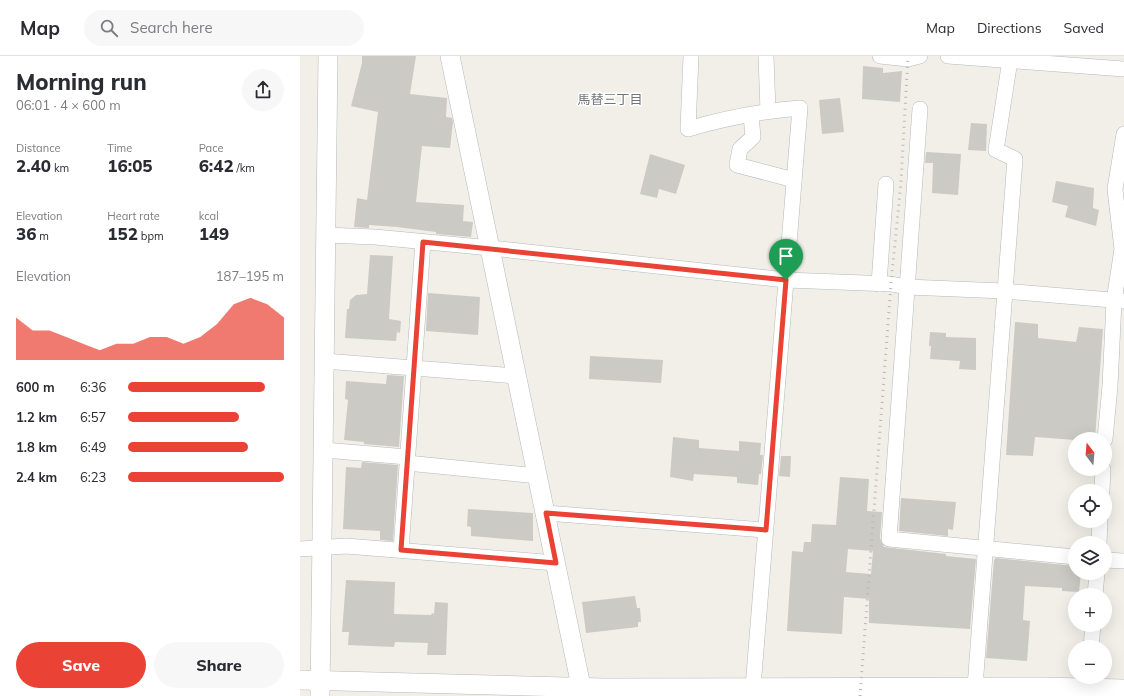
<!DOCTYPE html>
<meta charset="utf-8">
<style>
:root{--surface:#fff;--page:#f7f7f7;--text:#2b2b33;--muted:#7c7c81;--line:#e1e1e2;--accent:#ea4335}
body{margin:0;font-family:Mulish,"Noto Sans JP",sans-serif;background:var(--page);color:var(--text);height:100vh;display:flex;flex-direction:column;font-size:15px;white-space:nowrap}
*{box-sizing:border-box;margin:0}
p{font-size:13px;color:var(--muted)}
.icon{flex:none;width:22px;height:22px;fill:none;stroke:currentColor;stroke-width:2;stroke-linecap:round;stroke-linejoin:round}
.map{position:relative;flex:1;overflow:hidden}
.side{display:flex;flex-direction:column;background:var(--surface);width:300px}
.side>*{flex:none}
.needle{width:26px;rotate:344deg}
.controls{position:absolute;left:768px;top:376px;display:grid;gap:8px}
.controls a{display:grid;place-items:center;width:44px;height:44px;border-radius:50%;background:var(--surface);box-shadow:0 4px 16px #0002;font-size:20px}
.pin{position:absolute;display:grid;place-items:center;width:34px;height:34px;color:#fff;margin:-41px -17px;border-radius:50% 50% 50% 0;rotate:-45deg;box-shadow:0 0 4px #0007}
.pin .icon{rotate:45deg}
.round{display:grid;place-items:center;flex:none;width:42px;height:42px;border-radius:21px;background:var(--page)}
.headline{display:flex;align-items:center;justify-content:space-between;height:68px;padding:0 16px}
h1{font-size:22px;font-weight:800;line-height:30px}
.figures{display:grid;grid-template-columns:repeat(3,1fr);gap:6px;height:68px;padding:4px 16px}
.figures div{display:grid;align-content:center}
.figures b{font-size:17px;font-weight:800}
.figures small{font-size:11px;font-weight:400}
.figures p{font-size:11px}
.chart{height:112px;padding:8px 16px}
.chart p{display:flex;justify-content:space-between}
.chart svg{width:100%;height:72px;margin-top:4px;fill:var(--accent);opacity:.7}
.button{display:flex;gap:8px;margin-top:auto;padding:8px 16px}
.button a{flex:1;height:46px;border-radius:24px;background:var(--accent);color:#fff;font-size:16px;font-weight:800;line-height:46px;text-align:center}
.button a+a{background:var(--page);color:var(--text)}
ul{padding:0 16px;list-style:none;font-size:13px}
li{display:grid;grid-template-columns:64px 48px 1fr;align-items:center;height:30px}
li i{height:10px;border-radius:5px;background:var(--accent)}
header{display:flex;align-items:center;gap:24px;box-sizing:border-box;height:56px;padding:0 20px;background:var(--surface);border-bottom:1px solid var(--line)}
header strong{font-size:19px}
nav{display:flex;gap:22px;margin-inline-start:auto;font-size:14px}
.search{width:280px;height:36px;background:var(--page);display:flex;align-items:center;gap:10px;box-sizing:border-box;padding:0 14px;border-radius:22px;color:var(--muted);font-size:15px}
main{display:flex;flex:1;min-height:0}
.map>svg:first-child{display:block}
</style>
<header>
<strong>Map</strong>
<div class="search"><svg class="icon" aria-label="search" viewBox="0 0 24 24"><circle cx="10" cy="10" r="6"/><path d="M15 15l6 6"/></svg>Search here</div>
<nav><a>Map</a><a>Directions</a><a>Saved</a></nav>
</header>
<main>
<section class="side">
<div class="headline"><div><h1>Morning run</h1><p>06:01 · 4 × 600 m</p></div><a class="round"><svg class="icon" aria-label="share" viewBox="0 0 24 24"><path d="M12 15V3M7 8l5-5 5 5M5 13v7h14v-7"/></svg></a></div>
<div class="figures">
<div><p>Distance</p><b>2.40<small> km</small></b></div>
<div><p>Time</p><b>16:05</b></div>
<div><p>Pace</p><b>6:42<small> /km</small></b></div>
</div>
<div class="figures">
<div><p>Elevation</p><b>36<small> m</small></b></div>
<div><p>Heart rate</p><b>152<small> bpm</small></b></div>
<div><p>kcal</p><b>149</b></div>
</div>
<div class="chart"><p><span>Elevation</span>187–195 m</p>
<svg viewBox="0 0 160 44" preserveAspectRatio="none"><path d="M0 44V18L10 26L20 26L30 30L40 34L50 38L60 34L70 34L80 30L90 30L100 34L110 30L120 22L130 10L140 6L150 10L160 18V44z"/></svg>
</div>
<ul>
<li><b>600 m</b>6:36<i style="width:88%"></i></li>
<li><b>1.2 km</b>6:57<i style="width:71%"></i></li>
<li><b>1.8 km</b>6:49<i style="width:77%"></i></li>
<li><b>2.4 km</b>6:23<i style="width:100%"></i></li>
</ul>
<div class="button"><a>Save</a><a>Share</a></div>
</section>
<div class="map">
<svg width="824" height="640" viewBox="0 0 824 640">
<rect width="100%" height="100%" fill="#f1efe8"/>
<g fill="#cccac5" fill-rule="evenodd">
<polygon points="62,0 116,0 110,38 147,42 146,61 152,62 153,66 150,92 122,90 116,146 164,149 163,165 173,166 171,181 136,178 136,176 97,171 69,169 69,172 54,171 57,142 67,144 78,56 51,50 62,7"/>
<polygon points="563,10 583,12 583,17 602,15 600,46 562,43"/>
<polygon points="540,42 544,76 522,78 519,44"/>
<polygon points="671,67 687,68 686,95 668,94"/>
<polygon points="626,96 661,98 658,139 632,137 633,107 625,107"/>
<polygon points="350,98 385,109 376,138 359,133 357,142 340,138"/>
<polygon points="756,125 794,132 793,152 799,154 796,170 765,161 768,150 752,146"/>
<polygon points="70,199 93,200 89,263 101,265 100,277 97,276 96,285 45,282 47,253 49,253 50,244 56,239 67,238"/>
<polygon points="128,237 180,241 178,279 126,275"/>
<polygon points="715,266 738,268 738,282 776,286 779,271 803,273 795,383 775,384 735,381 733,400 706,399"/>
<polygon points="630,276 646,277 646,281 676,282 676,314 659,313 660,305 630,303 631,290 629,290"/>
<polygon points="290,300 363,304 361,327 289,323"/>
<polygon points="87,319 104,320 99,391 64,388 64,386 44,384 48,344 45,343 46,325 86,328"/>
<polygon points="373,381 399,384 399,392 439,395 439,385 461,387 460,399 463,399 461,418 459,418 458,429 437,427 437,421 394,418 393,425 370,421"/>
<polygon points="481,400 491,400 490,421 479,420"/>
<polygon points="62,406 98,409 93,485 80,484 80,475 43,473 46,411 61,412"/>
<path d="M540,421L569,423L567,455L582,456L580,482L584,491L646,498V500L676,503L670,573L569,567V543L544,541L542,578L487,575L492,495L503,496L504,486H511L512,468L536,469ZM548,493L573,495L571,518L546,516Z"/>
<polygon points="601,442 656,446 653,474 648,473 648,480 599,475"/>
<polygon points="168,453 233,457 233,485 171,480 171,471 167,470"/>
<polygon points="696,502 775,510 775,517 781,517 779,536 762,535 762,532 725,530 723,564 730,565 727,605 686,602 694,504"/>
<polygon points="46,524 95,526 94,558 131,559 132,557 134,558 135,546 148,547 146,599 127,599 128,587 95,586 94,591 48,589 49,576 42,576"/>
<polygon points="335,540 337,552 340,552 341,566 338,566 338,571 286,577 282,546"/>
</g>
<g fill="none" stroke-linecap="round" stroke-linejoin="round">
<defs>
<g id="minor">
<path d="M391,0L388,73C425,62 462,55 500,52L453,631"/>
<polyline points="466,0 468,55"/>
<polyline points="580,0 608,3 620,0"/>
<polyline points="648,0 824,13"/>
<polyline points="620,53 589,483 775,501"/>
<polyline points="451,59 453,81 440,93 437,109 494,124"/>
<polyline points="25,179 75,181 191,192 486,224 591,228 607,231 704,235 824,245"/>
<polyline points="579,228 586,128"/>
<polyline points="24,305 217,320"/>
<polyline points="805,383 810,330 814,245 822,193 815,133 824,78"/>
<polyline points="24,394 107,401"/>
<polyline points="107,407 238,420"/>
<polyline points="802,435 803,413"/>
<polyline points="246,457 465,474"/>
<polyline points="799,487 800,465"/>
<polyline points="0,493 46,490 256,507"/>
<polyline points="101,494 123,186"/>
<polyline points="805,504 824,505"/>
<polyline points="795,539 797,517"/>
<polyline points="791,591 793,569"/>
<polyline points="675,631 715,103 696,94 710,4"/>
</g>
<g id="tertiary">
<polyline points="150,0 283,640"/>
<polyline points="0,624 305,632 742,631 824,633"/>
<polyline points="20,640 28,0"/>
</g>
</defs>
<use href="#minor" stroke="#b5b8bc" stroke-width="16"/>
<use href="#tertiary" stroke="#b5b8bc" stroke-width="20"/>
<use href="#minor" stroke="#fff" stroke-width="15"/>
<use href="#tertiary" stroke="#fff" stroke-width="19"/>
<polyline stroke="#b6b7b8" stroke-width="3" stroke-dasharray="1 5" stroke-linecap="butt" points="560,640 591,228 601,126 608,0"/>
</g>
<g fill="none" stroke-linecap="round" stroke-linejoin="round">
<defs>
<polygon id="route" points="123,186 486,224 466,474 246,457 256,507 101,494"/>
</defs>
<use href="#route" stroke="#fff" stroke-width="8"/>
<use href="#route" stroke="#ea4335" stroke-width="5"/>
</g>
<g text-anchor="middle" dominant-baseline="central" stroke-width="3" stroke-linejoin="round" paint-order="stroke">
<g font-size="13" fill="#70757a" stroke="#fff">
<text x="310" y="43">馬替三丁目</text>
</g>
</g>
</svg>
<div class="controls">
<a><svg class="needle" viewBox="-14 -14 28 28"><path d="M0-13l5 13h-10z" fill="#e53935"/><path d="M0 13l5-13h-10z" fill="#7c7c81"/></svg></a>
<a><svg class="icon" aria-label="locate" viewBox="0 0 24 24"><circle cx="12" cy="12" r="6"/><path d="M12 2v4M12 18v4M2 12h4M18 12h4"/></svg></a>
<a><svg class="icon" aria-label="layers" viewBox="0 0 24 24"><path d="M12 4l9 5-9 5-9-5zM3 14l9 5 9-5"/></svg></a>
<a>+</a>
<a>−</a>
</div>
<div class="pin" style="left:486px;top:224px;background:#1e9e55"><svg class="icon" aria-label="arrive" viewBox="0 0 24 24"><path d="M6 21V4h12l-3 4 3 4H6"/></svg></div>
</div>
</main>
